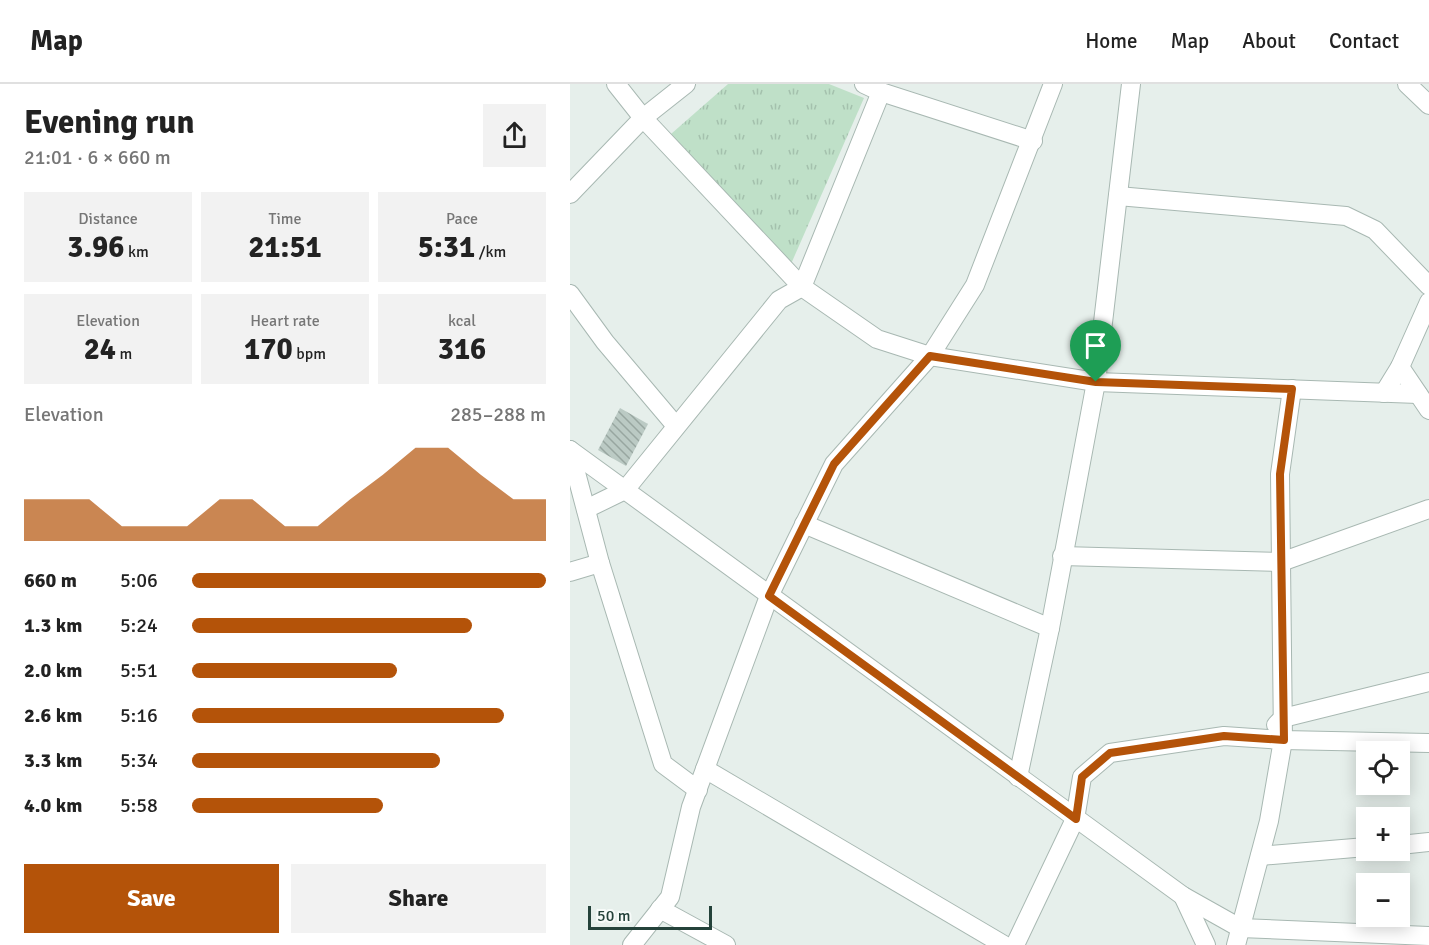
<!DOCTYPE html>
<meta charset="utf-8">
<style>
:root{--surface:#fff;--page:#f2f2f2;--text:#222;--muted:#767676;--line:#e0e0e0;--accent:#b45309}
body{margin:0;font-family:Signika,sans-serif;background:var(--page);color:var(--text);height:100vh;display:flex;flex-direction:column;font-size:22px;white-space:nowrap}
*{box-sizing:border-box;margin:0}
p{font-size:20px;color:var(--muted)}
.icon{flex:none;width:33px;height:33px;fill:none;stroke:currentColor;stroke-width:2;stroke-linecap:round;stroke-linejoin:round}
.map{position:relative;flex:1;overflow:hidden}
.details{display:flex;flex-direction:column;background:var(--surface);width:570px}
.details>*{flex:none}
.tools{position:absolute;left:786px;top:657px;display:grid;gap:12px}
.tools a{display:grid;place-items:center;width:54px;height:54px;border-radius:0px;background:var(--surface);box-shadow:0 3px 15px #0003;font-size:30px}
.scale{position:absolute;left:18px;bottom:15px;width:124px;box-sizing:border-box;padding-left:6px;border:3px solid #24423a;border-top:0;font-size:16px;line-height:21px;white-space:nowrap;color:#24423a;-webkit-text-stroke:4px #f7fbf9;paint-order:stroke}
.pin{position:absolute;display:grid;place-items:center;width:51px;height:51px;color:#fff;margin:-62px -26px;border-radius:50% 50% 50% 0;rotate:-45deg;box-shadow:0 0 6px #0007}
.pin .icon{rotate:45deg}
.round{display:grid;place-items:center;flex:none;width:63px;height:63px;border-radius:0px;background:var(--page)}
.summary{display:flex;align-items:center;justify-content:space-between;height:102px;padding:0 24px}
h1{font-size:33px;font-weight:700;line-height:45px}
.stats{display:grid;grid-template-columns:repeat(3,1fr);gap:9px;height:102px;padding:6px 24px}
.stats div{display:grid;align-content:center;border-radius:0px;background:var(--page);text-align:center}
.stats b{font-size:30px;font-weight:700}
.stats small{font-size:16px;font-weight:400}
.stats p{font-size:16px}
.chart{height:168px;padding:12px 24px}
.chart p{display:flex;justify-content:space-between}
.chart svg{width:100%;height:108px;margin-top:6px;fill:var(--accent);opacity:.7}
.button{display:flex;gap:12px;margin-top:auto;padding:12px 24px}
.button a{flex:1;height:69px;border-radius:0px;background:var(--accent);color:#fff;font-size:24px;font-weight:700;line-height:69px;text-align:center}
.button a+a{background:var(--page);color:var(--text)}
ul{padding:0 24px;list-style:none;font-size:20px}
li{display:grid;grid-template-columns:96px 72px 1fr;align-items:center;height:45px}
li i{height:15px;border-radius:8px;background:var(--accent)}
header{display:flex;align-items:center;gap:36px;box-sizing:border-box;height:84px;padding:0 30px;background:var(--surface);border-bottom:2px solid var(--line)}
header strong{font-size:28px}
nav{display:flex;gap:33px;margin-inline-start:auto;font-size:21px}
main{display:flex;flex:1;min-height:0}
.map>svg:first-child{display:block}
</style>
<header>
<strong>Map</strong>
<nav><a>Home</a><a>Map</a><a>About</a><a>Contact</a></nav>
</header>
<main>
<section class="details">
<div class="summary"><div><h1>Evening run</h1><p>21:01 · 6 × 660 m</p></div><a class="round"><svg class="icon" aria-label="share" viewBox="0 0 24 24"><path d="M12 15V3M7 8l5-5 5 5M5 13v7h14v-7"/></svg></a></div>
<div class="stats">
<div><p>Distance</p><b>3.96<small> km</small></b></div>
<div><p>Time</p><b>21:51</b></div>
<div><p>Pace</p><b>5:31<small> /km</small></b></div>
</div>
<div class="stats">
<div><p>Elevation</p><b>24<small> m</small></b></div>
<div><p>Heart rate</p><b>170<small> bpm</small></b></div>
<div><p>kcal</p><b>316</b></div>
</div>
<div class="chart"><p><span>Elevation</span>285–288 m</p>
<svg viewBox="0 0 160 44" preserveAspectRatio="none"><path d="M0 44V27L10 27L20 27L30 38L40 38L50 38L60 27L70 27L80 38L90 38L100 27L110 17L120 6L130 6L140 17L150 27L160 27V44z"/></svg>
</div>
<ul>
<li><b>660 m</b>5:06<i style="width:100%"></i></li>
<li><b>1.3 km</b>5:24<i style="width:79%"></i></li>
<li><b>2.0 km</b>5:51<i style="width:58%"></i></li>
<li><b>2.6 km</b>5:16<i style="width:88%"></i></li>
<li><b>3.3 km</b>5:34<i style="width:70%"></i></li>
<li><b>4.0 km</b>5:58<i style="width:54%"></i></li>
</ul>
<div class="button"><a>Save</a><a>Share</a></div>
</section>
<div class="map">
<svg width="859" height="861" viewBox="0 0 859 861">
<defs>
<pattern id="park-tufts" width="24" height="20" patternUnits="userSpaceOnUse" patternTransform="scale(1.5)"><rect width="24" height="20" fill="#bfe0c8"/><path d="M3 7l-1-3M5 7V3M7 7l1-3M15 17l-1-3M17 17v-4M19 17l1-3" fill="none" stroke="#a4c1ad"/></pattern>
<pattern id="building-back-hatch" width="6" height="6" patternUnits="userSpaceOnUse" patternTransform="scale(1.5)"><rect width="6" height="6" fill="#bbcac4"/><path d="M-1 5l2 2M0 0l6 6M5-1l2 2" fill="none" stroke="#98a6a0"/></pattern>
</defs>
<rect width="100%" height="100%" fill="#e6efeb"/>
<polygon fill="url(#park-tufts)" points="158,0 259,0 294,14 221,180 101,50"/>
<polygon fill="url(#building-back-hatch)" points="50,324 78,340 56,382 28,366"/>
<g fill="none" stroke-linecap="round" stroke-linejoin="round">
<defs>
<g id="minor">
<polyline points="46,0 73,34 232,203 307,255 360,272 526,298 848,310"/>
<polyline points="294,0 311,8 463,57"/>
<polyline points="837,0 859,21"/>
<polyline points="548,112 776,132 805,146 859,202"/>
<polyline points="0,210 35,258 106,342"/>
<polyline points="830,283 859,326"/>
<polyline points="814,309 830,283 859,218"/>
<polyline points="0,366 613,812 670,844 859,852"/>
<polyline points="0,366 30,479 93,680 128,706"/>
<polyline points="16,425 55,406 209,216 232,203 311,8"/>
<polyline points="234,440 480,544"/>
<polyline points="492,472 711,478 859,425"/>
<polyline points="0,488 30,479"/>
<polyline points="706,641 713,634 859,598"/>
<polyline points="135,685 434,861"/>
<polyline points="448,693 480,544 526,298 561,0"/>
<polyline points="830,761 859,758"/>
<polyline points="690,772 796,763"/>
<polyline points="613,812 636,861"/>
<polyline points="90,825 156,861"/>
<polyline points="445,861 505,735 512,693 540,669 654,652 713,656 859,659"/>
<polyline points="666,861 699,737 713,656 710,390 722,305"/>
</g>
<g id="tertiary">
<polyline points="0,110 73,34 116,0"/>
<polyline points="62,861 100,813 121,723 199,512 228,453 264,380 360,272 405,201 483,0"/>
</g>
</defs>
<use href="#minor" stroke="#a8b8b2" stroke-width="20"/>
<use href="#tertiary" stroke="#a8b8b2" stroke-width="20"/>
<use href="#minor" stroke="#fff" stroke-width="18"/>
<use href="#tertiary" stroke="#fff" stroke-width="18"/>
</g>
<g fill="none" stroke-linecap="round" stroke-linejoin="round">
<defs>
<polygon id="route" points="360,272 526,298 722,305 710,390 714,656 654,652 540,669 512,693 506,735 199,512 264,380"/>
</defs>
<use href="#route" stroke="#fff" stroke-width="12"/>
<use href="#route" stroke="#b45309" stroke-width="8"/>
</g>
</svg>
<div class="tools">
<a><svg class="icon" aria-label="locate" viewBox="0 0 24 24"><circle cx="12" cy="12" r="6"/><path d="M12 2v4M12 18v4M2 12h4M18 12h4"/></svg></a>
<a>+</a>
<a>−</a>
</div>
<div class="scale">50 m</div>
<div class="pin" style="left:526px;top:298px;background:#1e9e55"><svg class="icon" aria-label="arrive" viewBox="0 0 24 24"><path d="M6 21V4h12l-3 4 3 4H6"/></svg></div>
</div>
</main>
